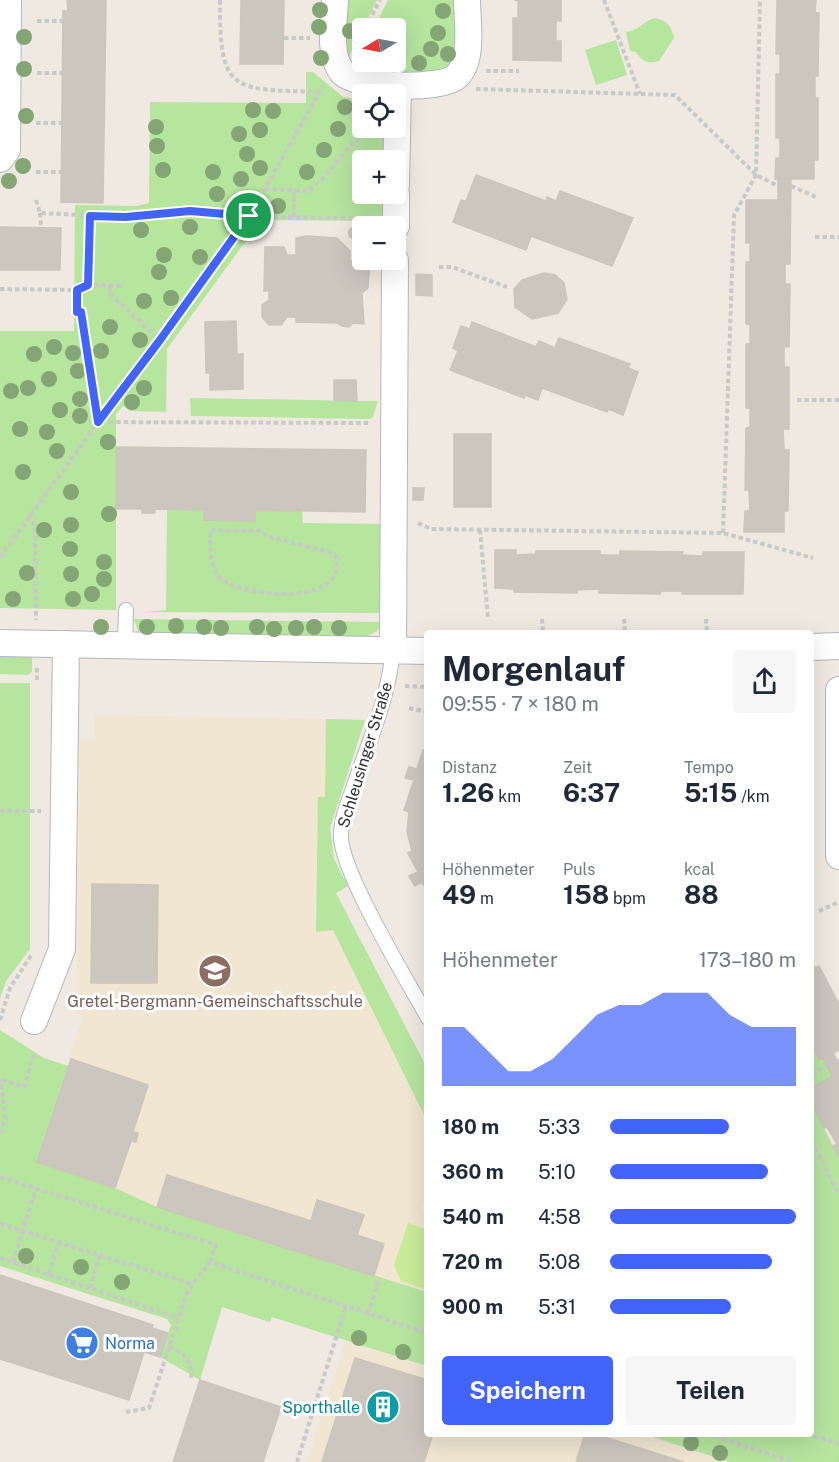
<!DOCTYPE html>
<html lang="de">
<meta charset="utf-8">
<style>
:root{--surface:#fff;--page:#f6f6f7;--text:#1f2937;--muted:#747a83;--accent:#4264fb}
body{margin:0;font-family:"Public Sans",sans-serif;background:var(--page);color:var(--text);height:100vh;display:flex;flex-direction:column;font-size:22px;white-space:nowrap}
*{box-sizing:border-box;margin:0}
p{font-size:20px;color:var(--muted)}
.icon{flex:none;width:33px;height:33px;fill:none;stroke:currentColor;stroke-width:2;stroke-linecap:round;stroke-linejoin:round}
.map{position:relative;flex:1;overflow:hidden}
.sheet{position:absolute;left:424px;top:630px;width:390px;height:807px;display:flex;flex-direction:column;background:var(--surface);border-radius:6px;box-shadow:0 6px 24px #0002}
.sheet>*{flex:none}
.needle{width:39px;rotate:260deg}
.fabs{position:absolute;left:352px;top:18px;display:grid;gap:12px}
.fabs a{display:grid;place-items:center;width:54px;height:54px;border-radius:6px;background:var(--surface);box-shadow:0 6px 24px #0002;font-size:30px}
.pin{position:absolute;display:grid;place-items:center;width:51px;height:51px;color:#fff;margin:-26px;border:3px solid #fff;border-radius:50%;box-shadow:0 2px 6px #0007}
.round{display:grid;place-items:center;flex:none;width:63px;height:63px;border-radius:6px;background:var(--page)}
.overview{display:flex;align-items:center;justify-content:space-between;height:102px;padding:0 18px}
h1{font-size:33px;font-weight:700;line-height:45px}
.figures{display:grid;grid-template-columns:repeat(3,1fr);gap:9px;height:102px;padding:6px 18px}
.figures div{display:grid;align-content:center}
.figures b{font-size:26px;font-weight:700}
.figures small{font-size:16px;font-weight:400}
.figures p{font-size:16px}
.chart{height:168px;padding:12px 18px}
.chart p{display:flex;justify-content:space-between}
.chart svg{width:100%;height:108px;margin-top:6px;fill:var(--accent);opacity:.7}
.button{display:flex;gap:12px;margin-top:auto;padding:12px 18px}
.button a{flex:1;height:69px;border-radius:6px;background:var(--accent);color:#fff;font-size:24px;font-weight:700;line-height:69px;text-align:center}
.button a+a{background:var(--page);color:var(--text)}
ul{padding:0 18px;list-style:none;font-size:20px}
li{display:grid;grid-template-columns:96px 72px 1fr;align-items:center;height:45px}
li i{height:15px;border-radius:8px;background:var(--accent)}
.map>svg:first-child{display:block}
</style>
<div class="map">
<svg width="839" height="1462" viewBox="0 0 839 1462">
<rect width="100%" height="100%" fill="#efe9e1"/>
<g fill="#f0e6d1">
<polygon points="95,715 326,719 325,797 319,797 316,931 333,930 427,1121 427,1188 421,1210 427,1212 427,1292 157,1207 115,1188 37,1162 82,1018 77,1010 80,739 95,739"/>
<polygon points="346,1340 427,1366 428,1434 643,1434 730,1462 307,1462"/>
</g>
<g fill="#b6e59e">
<polygon points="342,0 377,0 345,64"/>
<path d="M388,0H458C458,29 466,55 441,75L352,72L363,50V62H396V28H374Z"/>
<path d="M655,18C667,21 671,25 674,38L659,61C647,64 643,62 636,52L630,51L626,32C638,31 643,21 655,18Z"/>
<polygon points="616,40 627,75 596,85 585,50"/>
<polygon points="306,72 313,72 343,97 363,99 363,128 383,128 383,160 363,160 363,194 382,194 382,221 261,220 167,349 166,412 131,411 123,406 116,414 116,610 0,608 0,331 74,331 75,205 137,206 149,203 150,102 306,103"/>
<polygon points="190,398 363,401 378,401 373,417 370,419 191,416"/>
<polygon points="167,509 204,510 204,520 254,521 255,510 302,511 303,523 380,524 386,542 386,613 147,612 166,610"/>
<polygon points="134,619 385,622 377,631 365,637 139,634"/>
<polygon points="0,653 32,654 32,672 28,675 0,674"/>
<polygon points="0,683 30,683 30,949 6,981 0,998"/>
<polygon points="326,719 365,720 330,828 334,859 348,886 336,893 427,1068 427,1121 333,930 316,932 318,797 325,797"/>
<polygon points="0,1030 44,1058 68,1066 38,1162 115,1188 157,1207 427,1292 427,1366 272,1317 270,1322 222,1307 200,1380 160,1357 171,1325 167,1319 0,1266"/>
<polygon points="812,1045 819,1059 823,1058 832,1076 812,1087"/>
<polygon points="812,1104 839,1158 839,1462 730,1462 643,1434 812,1434"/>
</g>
<polygon fill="#c9ec9a" points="408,1223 427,1230 427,1290 401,1281 394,1265"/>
<g fill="#cbc7bf" stroke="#cbc5ba" stroke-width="1.5">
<polygon points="67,0 106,0 103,203 61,202 63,11 68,11"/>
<polygon points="241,0 284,0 283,64 240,64"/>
<polygon points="561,0 561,21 556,21 556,41 561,41 561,61 513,60 513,18 518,18 518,1 514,0"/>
<polygon points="777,0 816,0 815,13 819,13 818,76 815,76 815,98 818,98 818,160 814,160 814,179 775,179 776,158 780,158 780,138 776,138 776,74 780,74 780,54 776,54"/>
<polygon points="476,175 546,201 547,197 556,201 560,191 633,218 612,266 531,236 526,250 453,222 461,200 466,201"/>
<polygon points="778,179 791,179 790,264 785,264 785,284 790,284 789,347 784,347 784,367 789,367 789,429 783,429 784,450 789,450 788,511 784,511 784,532 744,532 745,511 750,511 749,490 745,490 746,428 750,427 750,408 746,408 746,344 750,344 750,324 746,324 746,262 750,262 750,243 746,243 746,200 778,200"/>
<polygon points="0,227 61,228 60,270 0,270"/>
<circle cx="354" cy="233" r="5.5"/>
<polygon points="307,236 337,238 350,251 350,261 370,261 368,288 362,293 364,324 353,323 349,327 342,326 337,323 296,322 296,317 287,317 281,325 269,325 262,317 262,305 269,300 269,291 264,291 265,247 284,247 287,255 296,255 296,238"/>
<polygon points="544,273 555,275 564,283 567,299 558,313 532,319 515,307 514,289 522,280"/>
<polygon points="416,274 432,275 432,296 416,295"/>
<polygon points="236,321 237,354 243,354 243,389 210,390 210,373 206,373 205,322"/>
<polygon points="472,322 536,347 539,341 555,348 559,338 630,364 628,368 638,372 623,415 608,409 607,412 542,388 538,400 525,395 524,398 450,370 458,351 453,348 461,326 470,329"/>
<polygon points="334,380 356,380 357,401 334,400"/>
<rect x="454" y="434" width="37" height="73"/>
<polygon points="116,447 366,450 365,512 255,510 255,521 204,520 204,510 155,509 155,513 142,513 142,509 116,509"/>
<polygon points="413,488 424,488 423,500 413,500"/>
<polygon points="495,550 516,550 516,555 536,554 536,551 600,551 600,555 620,555 620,551 683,552 682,555 703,556 703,552 744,552 743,594 682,594 682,591 661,591 660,594 599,593 599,589 577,590 577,593 514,592 514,589 495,588"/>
<polygon points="423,750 428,752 428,892 422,882 415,886 409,876 418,872 408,853 412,851 407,832 409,812 404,810 414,780 405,778 409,767 417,769"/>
<polygon points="92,884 158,885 157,983 91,983"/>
<polygon points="812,962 815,968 819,966 839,1004 839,1050 833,1053 839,1064 839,1073 832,1076 823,1058 819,1060 812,1045"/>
<polygon points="71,1059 148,1085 133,1132 138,1133 136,1142 131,1141 115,1188 37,1162"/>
<polygon points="839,1073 839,1158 833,1146 837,1144 827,1127 824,1128 812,1104 812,1087"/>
<polygon points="167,1175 311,1221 317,1200 364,1215 357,1235 384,1244 374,1276 157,1207"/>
<polygon points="0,1275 153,1325 152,1328 168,1333 160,1357 144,1352 129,1400 0,1359"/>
<polygon points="355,1358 428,1380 428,1434 433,1434 424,1462 322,1462"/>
<polygon points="200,1380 281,1407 263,1462 173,1462"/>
<polygon points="585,1434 595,1434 684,1462 576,1462"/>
</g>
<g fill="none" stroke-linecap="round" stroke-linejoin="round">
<defs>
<g id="lane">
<polyline points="125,645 126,610"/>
<path d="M393,651C388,696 373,732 358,774C352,794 341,815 341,836C340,870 408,982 428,1018"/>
</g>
<g id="street">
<path d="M335,0C334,21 328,54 342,72C356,88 441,91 457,76C474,59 467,21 467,0"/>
<polyline points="0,159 7,150 8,0"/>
<polyline points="396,185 398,85"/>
<polyline points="396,226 396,194"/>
<polyline points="0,643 428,651"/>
<polyline points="812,647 839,646"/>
<polyline points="393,651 395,260"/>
<polyline points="839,690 839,856"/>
<polyline points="34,1021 62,949 66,644"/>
</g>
</defs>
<use href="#lane" stroke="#b4b7c1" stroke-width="16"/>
<use href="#street" stroke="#b4b7c1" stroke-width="28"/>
<g stroke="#c9c9c9" stroke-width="4" stroke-dasharray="4.5 3" stroke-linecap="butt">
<path d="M220,0C219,94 233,89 319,92"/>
<polyline points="604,0 640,94"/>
<polyline points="37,21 63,21"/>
<polyline points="365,28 380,0"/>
<polyline points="284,38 310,38"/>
<polyline points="357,45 363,33"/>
<polyline points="486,71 519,71"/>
<polyline points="37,73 63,73"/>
<polyline points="476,89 675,95 756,175 778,186"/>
<polyline points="36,123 62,123"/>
<polyline points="36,172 61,172"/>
<polyline points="791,186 816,197"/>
<path d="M265,189L307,191C333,176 346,140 374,129"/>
<polyline points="36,200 40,213 126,217 190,211 249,216 373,219"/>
<polyline points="40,213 41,228"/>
<polyline points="90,216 88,285 123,286"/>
<polyline points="294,217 294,192"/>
<polyline points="815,237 839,237"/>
<polyline points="439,267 452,267 507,287"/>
<polyline points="110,286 110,294 160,340"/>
<polyline points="0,289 77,290 77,312 81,312 98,422 371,423"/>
<polyline points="77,290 88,285"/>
<polyline points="797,400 839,400"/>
<polyline points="29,515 35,526 36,620"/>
<polyline points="418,523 431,529 723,533 813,558"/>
<path d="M211,530L260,531L267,536L329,552L336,557C348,611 230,595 217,575C210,562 209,544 211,530Z"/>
<polyline points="480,530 488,618"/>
<polyline points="723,533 734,215 756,175 760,0"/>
<polyline points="0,557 249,216 323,86"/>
<polyline points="542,619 543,633"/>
<polyline points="624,619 625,633"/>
<polyline points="706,619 707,633"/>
<polyline points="37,680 37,666"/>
<polyline points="405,686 428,687"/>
<polyline points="409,708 428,712"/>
<polyline points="0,811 41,811"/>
<polyline points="819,911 839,902"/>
<polyline points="0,1020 10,988 32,954"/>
<polyline points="837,1061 839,1060"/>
<polyline points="812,1075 827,1065"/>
<polyline points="2,1080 24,1087 34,1054"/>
<polyline points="0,1133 5,1118 1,1079"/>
<polyline points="812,1141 839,1195"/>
<polyline points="0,1177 216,1245 210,1262"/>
<polyline points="0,1224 192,1284"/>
<polyline points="0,1258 178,1318"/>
<polyline points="13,1262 36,1188"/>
<polyline points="49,1274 59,1242"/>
<polyline points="90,1288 100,1255"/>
<polyline points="368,1314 379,1278"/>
<path d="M169,1347C184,1352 193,1362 191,1378"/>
<polyline points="126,1412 149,1408 188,1290 210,1262 428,1333"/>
<polyline points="708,1434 792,1462"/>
<polyline points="807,1434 839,1444"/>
<polyline points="297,1462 346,1306"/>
<polyline points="839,1462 839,1461"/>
</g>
<use href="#lane" stroke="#fff" stroke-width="14"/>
<use href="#street" stroke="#fff" stroke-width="26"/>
</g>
<g fill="#84a574">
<circle cx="320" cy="10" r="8"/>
<circle cx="443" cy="11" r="8"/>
<circle cx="319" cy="27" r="8"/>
<circle cx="350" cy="31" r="8"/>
<circle cx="438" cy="33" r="8"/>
<circle cx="24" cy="37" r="8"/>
<circle cx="431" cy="49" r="8"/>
<circle cx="448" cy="54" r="8"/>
<circle cx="321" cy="58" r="8"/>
<circle cx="419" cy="63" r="8"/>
<circle cx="24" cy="69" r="8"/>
<circle cx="345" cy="107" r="8"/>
<circle cx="253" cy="110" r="8"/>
<circle cx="273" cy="111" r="8"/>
<circle cx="26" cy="116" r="8"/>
<circle cx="156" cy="127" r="8"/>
<circle cx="338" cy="129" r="8"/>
<circle cx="260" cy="130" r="8"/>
<circle cx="239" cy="134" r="8"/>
<circle cx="157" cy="146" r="8"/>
<circle cx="324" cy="150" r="8"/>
<circle cx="247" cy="154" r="8"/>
<circle cx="23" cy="166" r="8"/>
<circle cx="260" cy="168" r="8"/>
<circle cx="163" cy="170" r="8"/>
<circle cx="213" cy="172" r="8"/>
<circle cx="307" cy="172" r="8"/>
<circle cx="241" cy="179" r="8"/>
<circle cx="9" cy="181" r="8"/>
<circle cx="217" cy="194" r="8"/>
<circle cx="278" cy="206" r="8"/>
<circle cx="190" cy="227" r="8"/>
<circle cx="141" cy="230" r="8"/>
<circle cx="164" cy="255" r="8"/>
<circle cx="200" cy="257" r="8"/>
<circle cx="159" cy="272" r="8"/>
<circle cx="171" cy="298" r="8"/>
<circle cx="144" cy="301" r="8"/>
<circle cx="110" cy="327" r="8"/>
<circle cx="140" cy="340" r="8"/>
<circle cx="54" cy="347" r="8"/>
<circle cx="101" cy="351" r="8"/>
<circle cx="73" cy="353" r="8"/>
<circle cx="34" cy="354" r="8"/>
<circle cx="78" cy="371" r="8"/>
<circle cx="49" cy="379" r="8"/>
<circle cx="28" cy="388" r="8"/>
<circle cx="144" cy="388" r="8"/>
<circle cx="11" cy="391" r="8"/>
<circle cx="80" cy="399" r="8"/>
<circle cx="132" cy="402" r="8"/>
<circle cx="60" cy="410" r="8"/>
<circle cx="80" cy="416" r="8"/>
<circle cx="20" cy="429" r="8"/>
<circle cx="47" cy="432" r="8"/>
<circle cx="108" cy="442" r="8"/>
<circle cx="57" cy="451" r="8"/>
<circle cx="23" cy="472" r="8"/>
<circle cx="71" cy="492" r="8"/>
<circle cx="109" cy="514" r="8"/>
<circle cx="71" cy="525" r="8"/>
<circle cx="44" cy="530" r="8"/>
<circle cx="70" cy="549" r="8"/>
<circle cx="104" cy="562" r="8"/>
<circle cx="27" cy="573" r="8"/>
<circle cx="71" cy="574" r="8"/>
<circle cx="104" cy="579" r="8"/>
<circle cx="92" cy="594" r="8"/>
<circle cx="13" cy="599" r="8"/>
<circle cx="73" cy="599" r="8"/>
<circle cx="176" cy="626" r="8"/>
<circle cx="101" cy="627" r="8"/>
<circle cx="147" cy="627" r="8"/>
<circle cx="204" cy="627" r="8"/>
<circle cx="257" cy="627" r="8"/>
<circle cx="314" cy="627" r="8"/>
<circle cx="221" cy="628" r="8"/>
<circle cx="296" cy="628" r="8"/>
<circle cx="339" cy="628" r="8"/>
<circle cx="274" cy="629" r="8"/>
<circle cx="26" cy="1256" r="8"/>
<circle cx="81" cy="1267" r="8"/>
<circle cx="122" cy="1282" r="8"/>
<circle cx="359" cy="1338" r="8"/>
<circle cx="403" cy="1352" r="8"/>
<circle cx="691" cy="1443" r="8"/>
<circle cx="720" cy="1453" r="8"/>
</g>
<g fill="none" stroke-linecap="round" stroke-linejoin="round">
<defs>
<polygon id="route" points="190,211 249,216 160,340 98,422 81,312 77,312 77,290 88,285 90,216 126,217"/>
</defs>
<use href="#route" stroke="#fff" stroke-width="12"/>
<use href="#route" stroke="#4264fb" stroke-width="8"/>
</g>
<defs>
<symbol id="school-disc" viewBox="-11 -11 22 22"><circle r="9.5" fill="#8d6e63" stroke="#fff"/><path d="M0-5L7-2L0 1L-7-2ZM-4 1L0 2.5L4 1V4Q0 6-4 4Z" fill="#fff"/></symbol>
<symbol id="supermarket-disc" viewBox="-11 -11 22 22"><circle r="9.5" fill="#3f7fe0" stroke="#fff"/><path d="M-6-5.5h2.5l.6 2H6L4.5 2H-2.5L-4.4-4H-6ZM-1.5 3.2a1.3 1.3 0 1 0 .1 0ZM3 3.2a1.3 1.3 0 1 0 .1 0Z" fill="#fff"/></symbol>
<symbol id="building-disc" viewBox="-11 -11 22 22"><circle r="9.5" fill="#0f9aa8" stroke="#fff"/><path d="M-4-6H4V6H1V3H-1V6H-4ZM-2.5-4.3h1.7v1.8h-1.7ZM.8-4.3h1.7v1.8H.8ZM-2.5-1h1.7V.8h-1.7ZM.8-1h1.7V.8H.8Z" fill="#fff"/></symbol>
</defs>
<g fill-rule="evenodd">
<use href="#school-disc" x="196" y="952" width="38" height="38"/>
<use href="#supermarket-disc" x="63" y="1324" width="38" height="38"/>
<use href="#building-disc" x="364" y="1388" width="38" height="38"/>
</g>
<g text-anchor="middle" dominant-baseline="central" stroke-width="6" stroke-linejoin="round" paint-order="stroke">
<g font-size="16" fill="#2e2e2e" stroke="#fff">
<text transform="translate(365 755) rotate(-73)">Schleusinger Straße</text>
</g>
<g font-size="16" fill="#785e54" stroke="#fff">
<text x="215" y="1001">Gretel-Bergmann-Gemeinschaftsschule</text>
</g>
<g font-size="16" fill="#366cbe" stroke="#fff" text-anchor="start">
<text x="105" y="1343">Norma</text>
</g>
<g font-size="16" fill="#0d838f" stroke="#fff" text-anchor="end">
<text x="360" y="1407">Sporthalle</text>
</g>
</g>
</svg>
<div class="fabs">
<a><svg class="needle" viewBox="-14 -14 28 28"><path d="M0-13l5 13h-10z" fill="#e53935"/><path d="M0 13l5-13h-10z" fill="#747a83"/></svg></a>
<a><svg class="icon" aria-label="locate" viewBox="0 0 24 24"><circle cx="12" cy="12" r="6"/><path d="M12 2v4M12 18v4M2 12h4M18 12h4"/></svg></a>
<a>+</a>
<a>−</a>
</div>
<div class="pin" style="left:249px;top:216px;background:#1e9e55"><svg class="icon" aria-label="arrive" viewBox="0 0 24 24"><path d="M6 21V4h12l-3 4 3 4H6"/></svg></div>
<section class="sheet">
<div class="overview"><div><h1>Morgenlauf</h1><p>09:55 · 7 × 180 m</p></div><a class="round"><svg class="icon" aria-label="share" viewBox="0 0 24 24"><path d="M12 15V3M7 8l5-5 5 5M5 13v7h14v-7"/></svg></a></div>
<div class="figures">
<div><p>Distanz</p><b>1.26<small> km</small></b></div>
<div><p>Zeit</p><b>6:37</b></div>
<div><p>Tempo</p><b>5:15<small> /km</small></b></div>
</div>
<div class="figures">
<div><p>Höhenmeter</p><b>49<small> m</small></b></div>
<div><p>Puls</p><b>158<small> bpm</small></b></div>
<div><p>kcal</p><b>88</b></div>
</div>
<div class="chart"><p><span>Höhenmeter</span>173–180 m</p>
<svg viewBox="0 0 160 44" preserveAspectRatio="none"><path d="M0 44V20L10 20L20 29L30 38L40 38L50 33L60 24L70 15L80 11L90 11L100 6L110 6L120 6L130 15L140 20L150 20L160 20V44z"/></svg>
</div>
<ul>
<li><b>180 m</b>5:33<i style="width:64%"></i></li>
<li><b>360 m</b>5:10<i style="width:85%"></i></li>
<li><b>540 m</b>4:58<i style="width:100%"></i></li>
<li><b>720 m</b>5:08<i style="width:87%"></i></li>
<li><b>900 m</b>5:31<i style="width:65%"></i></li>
</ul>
<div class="button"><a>Speichern</a><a>Teilen</a></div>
</section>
</div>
